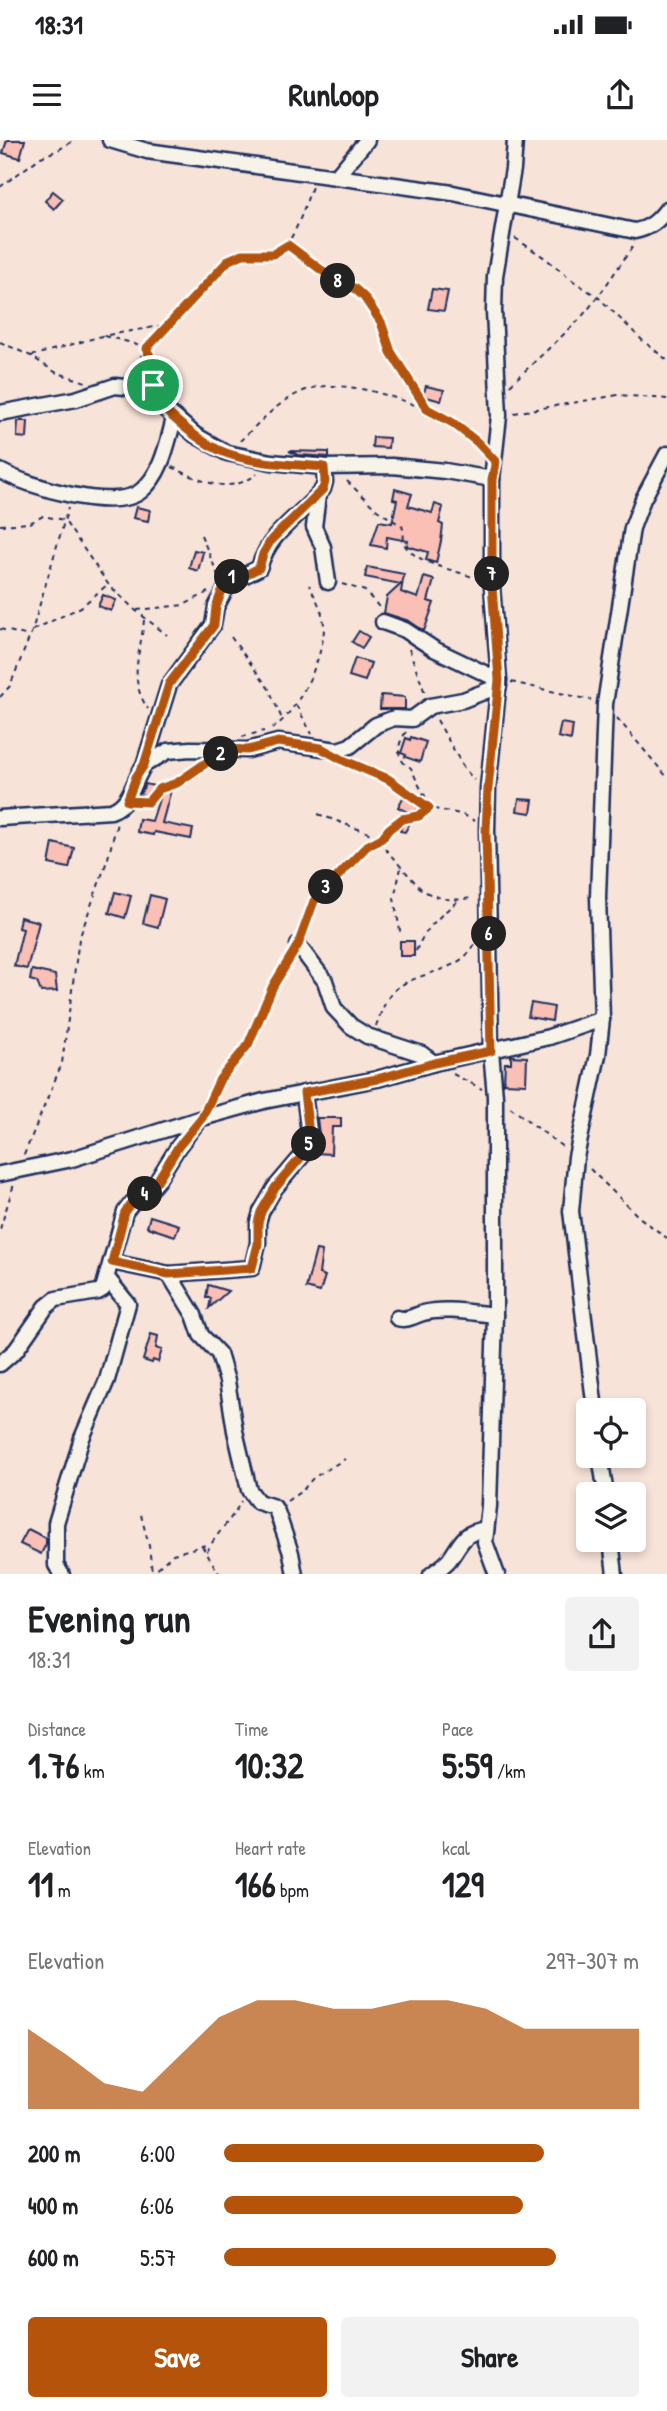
<!DOCTYPE html>
<meta charset="utf-8">
<style>
:root{--surface:#fff;--page:#f2f2f2;--text:#202124;--muted:#757577;--accent:#b45309}
body{margin:0;font-family:"Patrick Hand",sans-serif;background:var(--page);color:var(--text);height:100vh;display:flex;flex-direction:column;font-size:26px;white-space:nowrap}
*{box-sizing:border-box;margin:0}
p{font-size:23px;color:var(--muted)}
.icon{flex:none;width:38px;height:38px;fill:none;stroke:currentColor;stroke-width:2;stroke-linecap:round;stroke-linejoin:round}
.map{position:relative;height:1434px;overflow:hidden}
.details{display:flex;flex-direction:column;background:var(--surface);flex:1}
.details>*{flex:none}
.fabs{position:absolute;left:576px;top:1258px;display:grid;gap:14px}
.fabs a{display:grid;place-items:center;width:70px;height:70px;border-radius:7px;background:var(--surface);box-shadow:0 4px 10px #0003;font-size:35px}
.pin{position:absolute;display:grid;place-items:center;width:60px;height:60px;color:#fff;margin:-30px;border:4px solid #fff;border-radius:50%;box-shadow:0 2px 7px #0007}
.km{position:absolute;width:35px;height:35px;margin:-18px;border-radius:50%;background:#222;color:#fff;font-size:19px;line-height:35px;text-align:center}
.round{display:grid;place-items:center;flex:none;width:74px;height:74px;border-radius:7px;background:var(--page)}
.summary{display:flex;align-items:center;justify-content:space-between;height:119px;padding:0 28px}
h1{font-size:38px;font-weight:700;line-height:52px}
.metrics{display:grid;grid-template-columns:repeat(3,1fr);gap:10px;height:119px;padding:7px 28px}
.metrics div{display:grid;align-content:center}
.metrics b{font-size:35px;font-weight:700}
.metrics small{font-size:19px;font-weight:400}
.metrics p{font-size:19px}
.chart{height:196px;padding:14px 28px}
.chart p{display:flex;justify-content:space-between}
.chart svg{width:100%;height:126px;margin-top:7px;fill:var(--accent);opacity:.7}
.cta{display:flex;gap:14px;margin-top:auto;padding:14px 28px}
.cta a{flex:1;height:80px;border-radius:7px;background:var(--accent);color:#fff;font-size:28px;font-weight:700;line-height:80px;text-align:center}
.cta a+a{background:var(--page);color:var(--text)}
ul{padding:0 28px;list-style:none;font-size:23px}
li{display:grid;grid-template-columns:112px 84px 1fr;align-items:center;height:52px}
li i{height:18px;border-radius:9px;background:var(--accent)}
.status{display:flex;justify-content:space-between;align-items:center;height:49px;padding:0 35px;background:var(--surface);direction:ltr}
.status svg{height:19px;fill:currentColor}
header{display:flex;justify-content:space-between;align-items:center;height:91px;padding:0 28px;background:var(--surface);font-size:32px;font-weight:700}
.map>svg:first-child{display:block}
</style>
<div class="status"><b>18:31</b><svg viewBox="0 0 49 12"><path d="M0 12V9h3v3zM5 12V6h3v6zM10 12V3h3v9zM15 12V0h3v12zM26 1h20v11H26zM47 4h2v5h-2z"/></svg></div>
<header><svg class="icon" aria-label="menu" viewBox="0 0 24 24"><path d="M4 6h16M4 12h16M4 18h16"/></svg>Runloop<svg class="icon" aria-label="share" viewBox="0 0 24 24"><path d="M12 15V3M7 8l5-5 5 5M5 13v7h14v-7"/></svg></header>
<div class="map">
<svg width="667" height="1435" viewBox="0 0 667 1435">
<rect width="100%" height="100%" fill="#f8e3d9"/>
<filter id="ink" filterUnits="userSpaceOnUse"><feTurbulence type="fractalNoise" baseFrequency=".0143" numOctaves="2"/><feDisplacementMap in="SourceGraphic" scale="14" xChannelSelector="R" yChannelSelector="G"/><feConvolveMatrix kernelMatrix="1 2 1 2 8 2 1 2 1" color-interpolation-filters="sRGB"/></filter>
<g filter="url(#ink)">
<g fill="#fabfb5" stroke="#1b2f5e" stroke-width="2">
<polygon points="7,0 25,0 20,18 3,13"/>
<polygon points="53,51 63,59 54,69 45,61"/>
<polygon points="432,149 448,151 444,171 428,169"/>
<polygon points="426,246 444,250 441,261 423,256"/>
<polygon points="18,281 28,281 27,298 17,297"/>
<polygon points="373,297 389,298 388,308 372,307"/>
<polygon points="289,311 329,312 329,317 298,315"/>
<polygon points="395,349 412,354 408,366 432,373 435,364 443,367 439,383 443,385 441,401 436,423 426,420 428,412 407,406 408,401 387,397 386,408 371,405 379,381 392,383 397,360 393,359"/>
<polygon points="136,367 150,370 148,381 133,378"/>
<polygon points="194,410 203,412 198,431 189,428"/>
<polygon points="367,427 404,434 401,452 418,458 424,437 434,440 428,461 434,463 424,491 409,481 384,473 387,457 401,444 365,437"/>
<polygon points="103,455 116,460 111,471 98,466"/>
<polygon points="359,491 369,497 362,508 352,502"/>
<polygon points="355,518 371,523 365,541 349,536"/>
<polygon points="381,555 405,557 405,569 380,569"/>
<polygon points="561,583 573,585 571,600 558,597"/>
<polygon points="411,597 426,602 420,622 405,617 406,615 401,613 406,598 410,600"/>
<polygon points="145,644 171,650 162,683 193,689 191,699 154,692 153,695 137,692 139,679 152,681 159,659 140,655"/>
<polygon points="405,654 421,663 405,692 400,691 407,672 398,667"/>
<polygon points="519,659 533,660 531,673 517,671"/>
<polygon points="53,703 74,708 69,728 49,724"/>
<polygon points="115,752 131,756 125,778 109,773"/>
<polygon points="150,755 165,759 158,787 143,783"/>
<polygon points="20,777 39,782 27,829 14,826 23,789 18,788"/>
<rect x="400" y="801" width="14" height="15"/>
<polygon points="32,830 55,835 57,851 41,852 37,842 30,840"/>
<polygon points="531,863 554,867 552,881 528,877"/>
<polygon points="511,916 527,917 526,944 504,943 505,923 511,923"/>
<polygon points="317,978 341,978 341,987 332,987 331,1014 316,1013 319,994"/>
<polygon points="150,1076 179,1085 175,1096 147,1087"/>
<polygon points="316,1110 322,1111 319,1134 325,1136 320,1152 306,1148"/>
<polygon points="208,1145 228,1151 209,1168 211,1158 206,1158"/>
<polygon points="151,1194 158,1196 156,1208 162,1210 158,1222 153,1220 152,1223 143,1220"/>
<polygon points="28,1389 46,1398 46,1404 41,1414 20,1404"/>
</g>
<g fill="none" stroke-linecap="round" stroke-linejoin="round">
<defs>
<g id="minor">
<path d="M110,0L147,11L453,53L635,91C650,88 658,81 667,69"/>
<polyline points="336,37 367,0"/>
<polyline points="0,273 76,259 115,246 134,248 151,257 195,295 227,313 271,322 324,327 392,326 445,331 492,339"/>
<path d="M0,331C28,346 114,373 141,351C162,334 167,304 174,279"/>
<polyline points="318,355 314,387 323,407 328,442"/>
<polyline points="383,482 405,490 434,509 499,540"/>
<polyline points="144,625 168,611 190,609 248,610 278,602 338,610 350,606 376,585 394,578 412,579 430,566 463,560 499,546"/>
<path d="M0,678L111,671C131,664 133,642 144,625L169,545L213,485L216,467L232,437L243,436L259,428C270,390 299,378 323,349L325,342L324,327"/>
<polyline points="298,805 325,841 334,868 351,886 367,896 422,914 434,923"/>
<polyline points="0,1034 72,1019 202,978 264,961 377,939 434,923 549,897 602,879"/>
<polyline points="112,1122 169,1134 194,1175 201,1195 219,1214 227,1241 235,1291 249,1350 258,1362 274,1367 277,1372 291,1413 295,1435"/>
<polyline points="169,1134 252,1128 258,1103 258,1083 261,1072 275,1048 308,1009 309,993 304,953"/>
<path d="M397,1178C407,1181 413,1176 423,1173C445,1167 473,1173 495,1175"/>
<polyline points="0,1224 16,1210 46,1167 56,1159 98,1152 103,1149 125,1072 132,1063 147,1053 157,1041 178,1007 199,980"/>
<polyline points="595,1270 571,1071 576,1017 598,915 602,879 598,757 605,564 632,388 643,359 667,314"/>
<polyline points="600,1316 606,1354"/>
<polyline points="611,1400 615,1435"/>
<polyline points="62,1435 56,1425 56,1383 82,1298 107,1240 128,1164 108,1139"/>
<path d="M431,1435C437,1430 444,1426 449,1420C462,1403 461,1393 486,1389"/>
<polyline points="497,1435 485,1402 489,1366 495,1175 495,956 491,911 487,690 488,648 499,540 492,446 492,339 499,276 494,171 495,136 513,29 515,0"/>
</g>
</defs>
<use href="#minor" stroke="#1b2f5e" stroke-width="19"/>
<g stroke="#1b2f5e" stroke-width="2" stroke-dasharray="5 5" stroke-linecap="butt">
<polyline points="0,47 41,17 58,10 75,0"/>
<polyline points="515,98 545,118 576,143 598,157 642,200 667,220"/>
<polyline points="289,106 332,138 354,148 364,157 381,182 391,213 425,267"/>
<path d="M104,196C135,204 159,204 153,244"/>
<polyline points="0,202 31,216 55,232 86,242"/>
<polyline points="31,216 102,196 166,185"/>
<path d="M129,233L146,209L229,120C247,112 254,115 272,113C293,112 304,65 312,47"/>
<polyline points="510,245 579,180 598,157 633,106"/>
<polyline points="514,273 618,255 667,259"/>
<path d="M240,301C261,281 284,255 313,248C357,237 452,273 481,306"/>
<path d="M172,327C202,341 228,356 257,334"/>
<path d="M347,341L377,370L402,386C405,393 402,401 406,407C420,425 457,430 477,439"/>
<polyline points="0,385 30,383 43,376 64,380 108,444 135,470 167,495"/>
<polyline points="201,395 218,435"/>
<polyline points="342,444 365,451 380,468"/>
<polyline points="137,470 184,465 208,452"/>
<path d="M144,480C141,513 127,538 148,569"/>
<polyline points="0,489 29,496"/>
<polyline points="33,490 81,467 108,444"/>
<polyline points="231,497 269,549 282,579"/>
<polyline points="409,509 425,553"/>
<polyline points="511,542 591,560"/>
<polyline points="0,557 10,546 32,491 68,368"/>
<polyline points="296,565 312,594"/>
<polyline points="617,578 667,637"/>
<polyline points="437,580 464,628 474,640"/>
<path d="M272,589C298,572 324,517 324,487C324,472 315,457 309,445"/>
<path d="M406,592C399,601 395,614 405,624C412,631 408,622 413,632C418,645 425,656 432,668"/>
<polyline points="242,597 264,591"/>
<polyline points="345,621 382,635 428,667"/>
<polyline points="142,662 148,662 159,649 177,643 207,623"/>
<path d="M318,674L382,698C388,691 394,683 403,679C414,674 420,677 429,668L461,674L475,681"/>
<path d="M378,701L421,749C438,760 455,762 474,757"/>
<polyline points="401,728 394,758 401,796"/>
<path d="M303,794C307,784 307,772 313,762C325,742 361,709 382,698"/>
<path d="M416,811C425,788 441,775 459,760"/>
<path d="M376,886C381,873 385,858 397,848C422,830 461,833 476,802"/>
<polyline points="453,934 482,949"/>
<polyline points="210,961 220,939 248,905 273,847 290,817"/>
<polyline points="510,967 564,1008"/>
<polyline points="24,1015 62,923 79,799 108,718 117,683"/>
<polyline points="590,1029 639,1077 667,1098"/>
<polyline points="0,1089 14,1044"/>
<polyline points="287,1361 303,1350 313,1338 345,1319"/>
<polyline points="141,1375 149,1406 152,1432"/>
<polyline points="202,1406 220,1435"/>
<path d="M207,1412C216,1393 232,1380 241,1361"/>
<polyline points="150,1435 173,1414 209,1404"/>
</g>
<use href="#minor" stroke="#f7f3e8" stroke-width="14"/>
</g>
</g>
<g fill="none" stroke-linecap="round" stroke-linejoin="round" filter="url(#ink)">
<defs>
<path id="route" d="M288,105L332,138L354,148L364,157L381,182L391,212L427,269L453,283L477,302L496,322L492,339V446L499,540L488,648L486,691L491,911L434,923L377,939L304,953L309,993L308,1009L275,1048L261,1072L258,1083V1104L252,1128L169,1134L112,1122L125,1072L132,1063L147,1052L157,1041L178,1007L202,978L220,939L248,905L273,846L298,805L314,761L367,706L382,698L389,689L402,679L419,676L429,668L388,639L345,621L321,608L278,602L248,610L226,609L177,643L159,649L148,662L127,661L136,637L144,625L169,544L214,485L216,467L222,451L232,437L243,436L259,428L263,414L271,400L323,349L325,342L324,327C292,324 256,324 226,313C197,302 173,277 150,257C154,239 157,225 146,209L229,120L243,114H273Z"/>
</defs>
<use href="#route" stroke="#fff" stroke-width="14"/>
<use href="#route" stroke="#b45309" stroke-width="9"/>
</g>
</svg>
<div class="fabs">
<a><svg class="icon" aria-label="locate" viewBox="0 0 24 24"><circle cx="12" cy="12" r="6"/><path d="M12 2v4M12 18v4M2 12h4M18 12h4"/></svg></a>
<a><svg class="icon" aria-label="layers" viewBox="0 0 24 24"><path d="M12 4l9 5-9 5-9-5zM3 14l9 5 9-5"/></svg></a>
</div>
<div class="pin" style="left:153px;top:245px;background:#1e9e55"><svg class="icon" aria-label="arrive" viewBox="0 0 24 24"><path d="M6 21V4h12l-3 4 3 4H6"/></svg></div>
<b class="km" style="left:232px;top:437px">1</b>
<b class="km" style="left:221px;top:614px">2</b>
<b class="km" style="left:326px;top:747px">3</b>
<b class="km" style="left:145px;top:1054px">4</b>
<b class="km" style="left:309px;top:1004px">5</b>
<b class="km" style="left:489px;top:794px">6</b>
<b class="km" style="left:492px;top:434px">7</b>
<b class="km" style="left:338px;top:141px">8</b>
</div>
<section class="details">
<div class="summary"><div><h1>Evening run</h1><p>18:31</p></div><a class="round"><svg class="icon" aria-label="share" viewBox="0 0 24 24"><path d="M12 15V3M7 8l5-5 5 5M5 13v7h14v-7"/></svg></a></div>
<div class="metrics">
<div><p>Distance</p><b>1.76<small> km</small></b></div>
<div><p>Time</p><b>10:32</b></div>
<div><p>Pace</p><b>5:59<small> /km</small></b></div>
</div>
<div class="metrics">
<div><p>Elevation</p><b>11<small> m</small></b></div>
<div><p>Heart rate</p><b>166<small> bpm</small></b></div>
<div><p>kcal</p><b>129</b></div>
</div>
<div class="chart"><p><span>Elevation</span>297–307 m</p>
<svg viewBox="0 0 160 44" preserveAspectRatio="none"><path d="M0 44V16L10 25L20 35L30 38L40 25L50 12L60 6L70 6L80 9L90 9L100 6L110 6L120 9L130 16L140 16L150 16L160 16V44z"/></svg>
</div>
<ul>
<li><b>200 m</b>6:00<i style="width:77%"></i></li>
<li><b>400 m</b>6:06<i style="width:72%"></i></li>
<li><b>600 m</b>5:57<i style="width:80%"></i></li>
</ul>
<div class="cta"><a>Save</a><a>Share</a></div>
</section>
